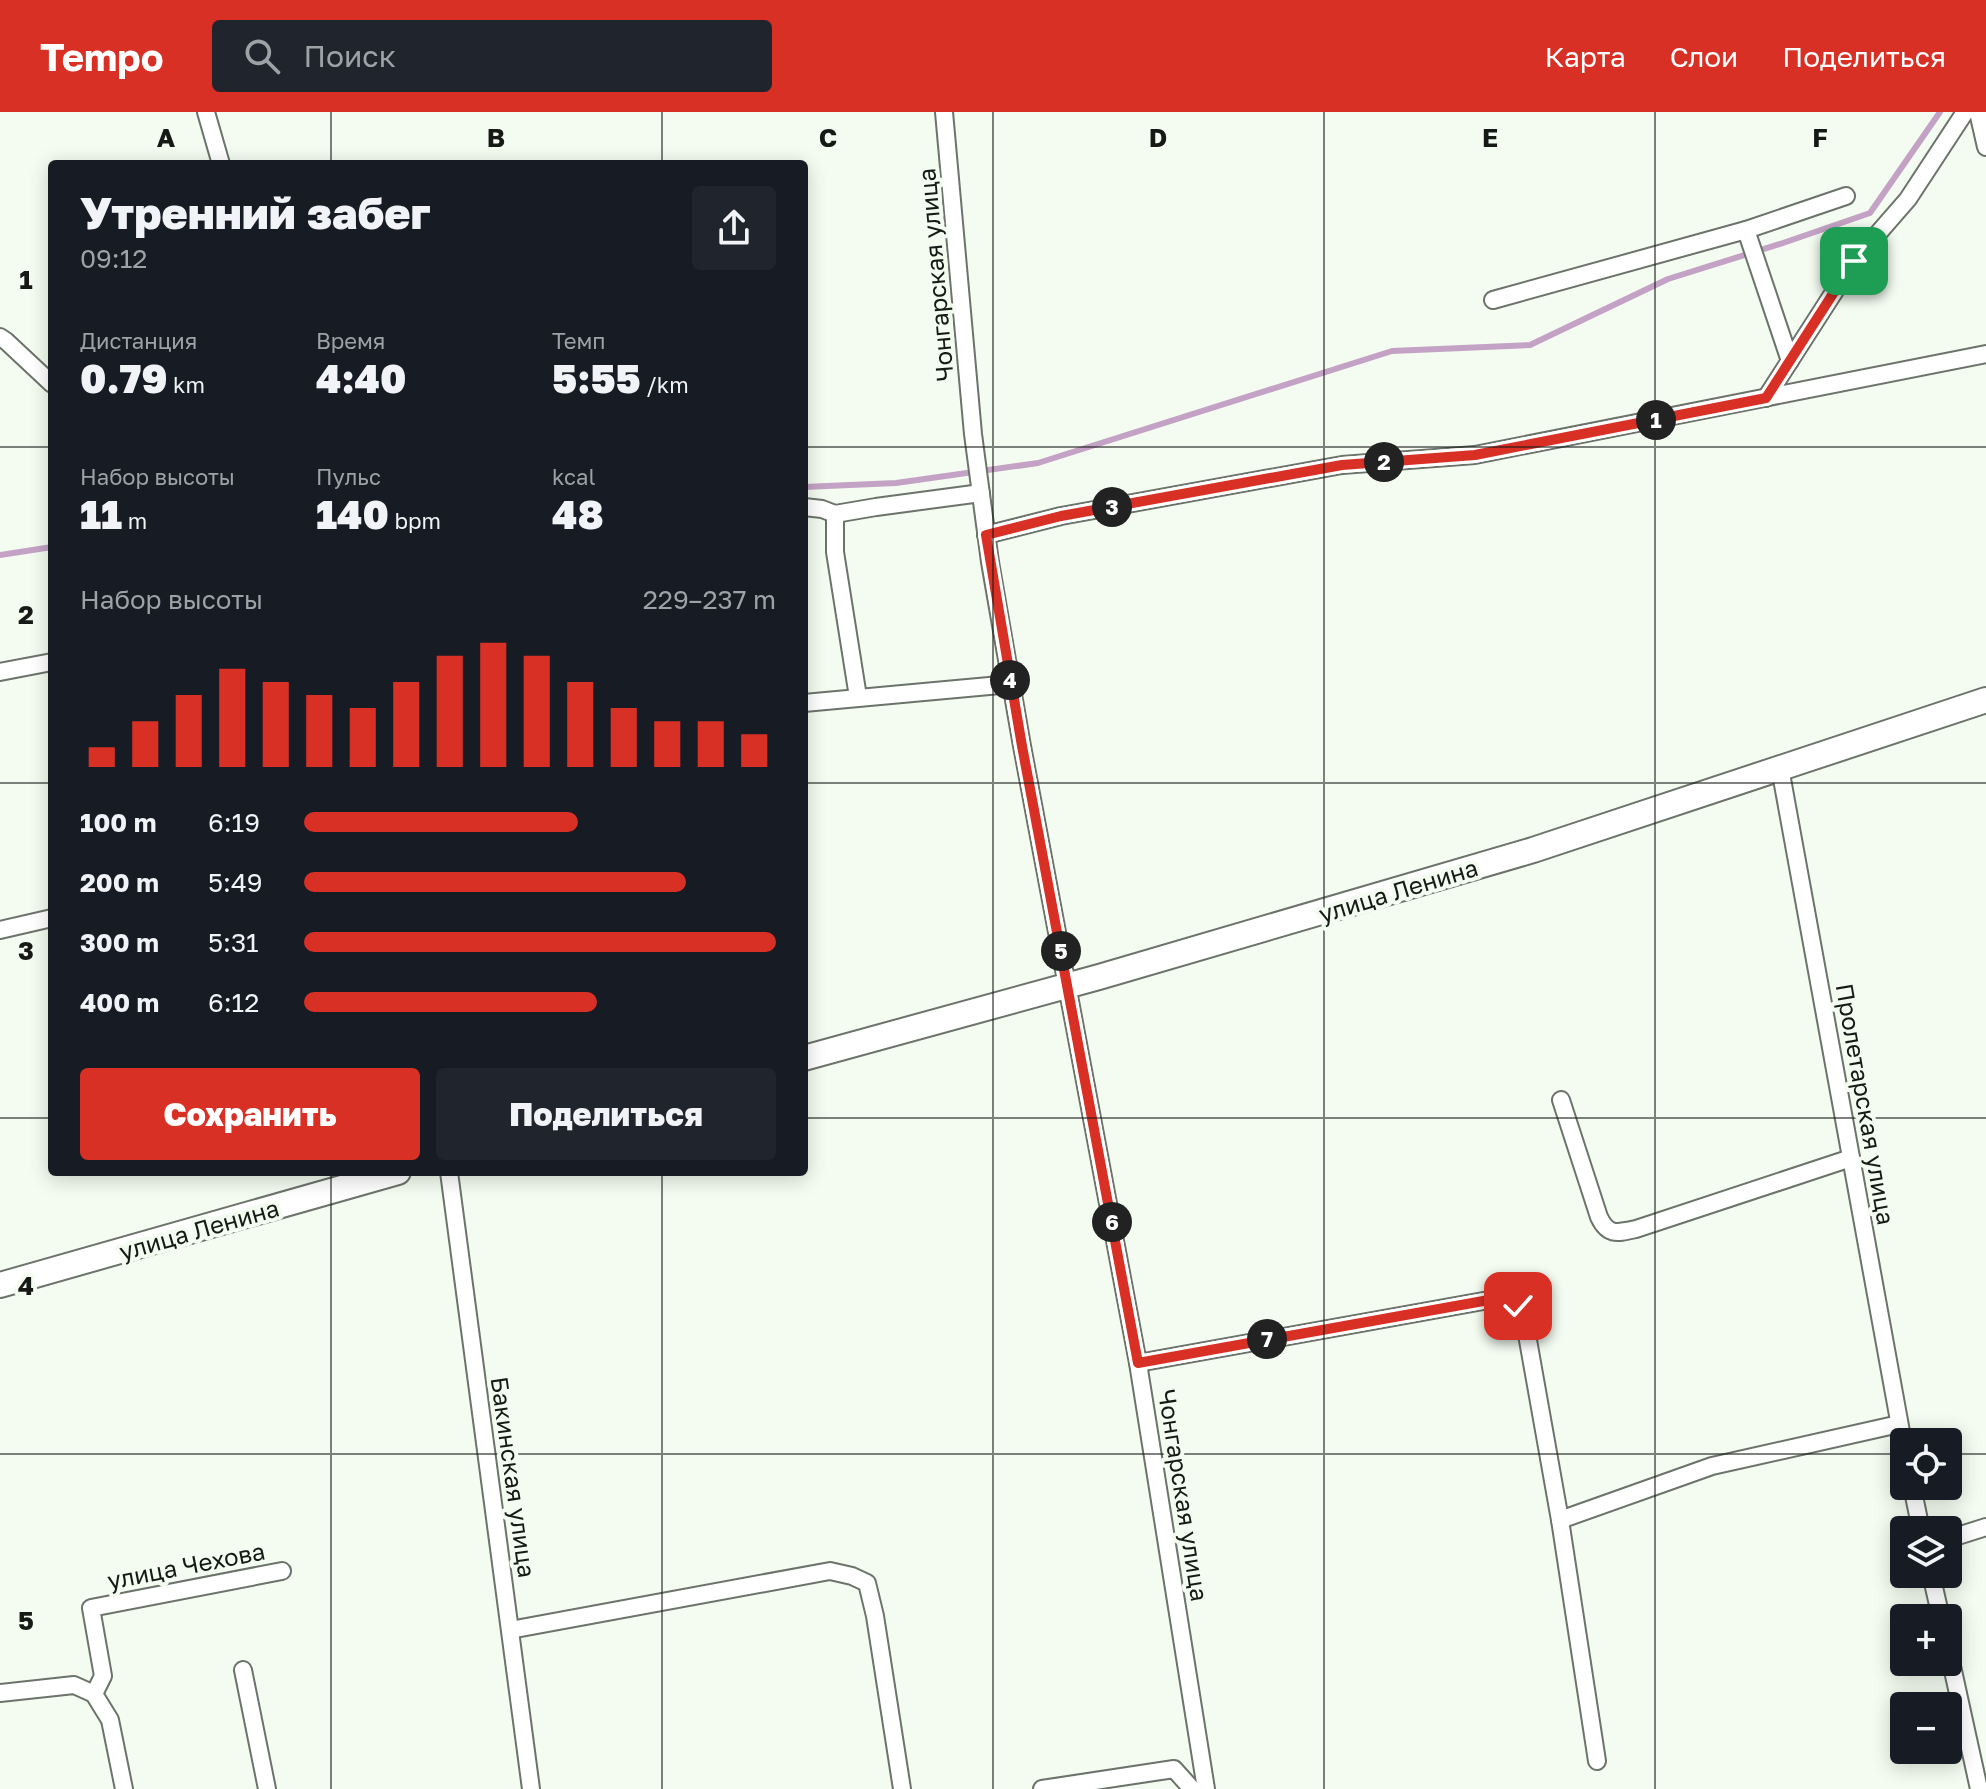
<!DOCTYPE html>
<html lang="ru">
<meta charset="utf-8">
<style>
:root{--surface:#171b24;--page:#20242c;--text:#f1f3f6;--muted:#9ea1a6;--accent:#d93025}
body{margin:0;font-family:"Golos Text",sans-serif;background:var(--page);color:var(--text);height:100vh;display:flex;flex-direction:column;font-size:30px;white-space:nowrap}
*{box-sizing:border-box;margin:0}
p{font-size:26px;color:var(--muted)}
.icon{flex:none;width:44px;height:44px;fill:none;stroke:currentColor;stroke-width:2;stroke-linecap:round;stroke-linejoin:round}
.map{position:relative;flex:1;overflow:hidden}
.panel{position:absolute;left:48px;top:48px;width:760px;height:1016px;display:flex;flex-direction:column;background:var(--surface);border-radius:8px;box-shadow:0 4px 20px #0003}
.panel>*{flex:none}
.buttons{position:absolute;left:1890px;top:1316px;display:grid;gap:16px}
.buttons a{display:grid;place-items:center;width:72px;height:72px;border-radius:8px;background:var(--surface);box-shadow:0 4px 20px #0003;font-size:40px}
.pin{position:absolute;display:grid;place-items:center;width:68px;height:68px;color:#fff;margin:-34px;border-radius:16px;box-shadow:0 4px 12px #0006}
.km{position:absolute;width:40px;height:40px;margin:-20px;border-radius:50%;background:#222;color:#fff;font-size:22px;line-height:40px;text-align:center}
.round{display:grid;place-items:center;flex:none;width:84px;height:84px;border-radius:8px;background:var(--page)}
.headline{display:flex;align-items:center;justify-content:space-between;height:136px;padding:0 32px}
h1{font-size:44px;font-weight:800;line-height:60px}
.stats{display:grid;grid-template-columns:repeat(3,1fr);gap:12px;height:136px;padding:8px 32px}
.stats div{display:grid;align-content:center}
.stats b{font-size:40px;font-weight:800}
.stats small{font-size:22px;font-weight:400}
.stats p{font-size:22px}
.chart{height:224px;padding:16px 32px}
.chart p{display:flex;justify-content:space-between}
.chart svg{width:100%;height:144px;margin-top:8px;stroke:var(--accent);stroke-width:6}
.primary-button{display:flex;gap:16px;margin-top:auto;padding:16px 32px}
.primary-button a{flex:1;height:92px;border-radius:8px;background:var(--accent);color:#fff;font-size:32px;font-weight:800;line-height:92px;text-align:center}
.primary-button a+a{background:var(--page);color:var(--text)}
ul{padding:0 32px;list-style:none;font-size:26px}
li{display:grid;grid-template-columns:128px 96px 1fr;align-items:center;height:60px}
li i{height:20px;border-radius:10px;background:var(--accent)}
header{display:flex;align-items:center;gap:48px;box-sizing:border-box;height:112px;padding:0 40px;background:var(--accent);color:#fff}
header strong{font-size:38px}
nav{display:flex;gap:44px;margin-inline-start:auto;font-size:28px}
.search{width:560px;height:72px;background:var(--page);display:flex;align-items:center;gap:20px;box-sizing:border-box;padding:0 28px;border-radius:8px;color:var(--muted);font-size:30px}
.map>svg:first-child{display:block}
</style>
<header>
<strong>Tempo</strong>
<div class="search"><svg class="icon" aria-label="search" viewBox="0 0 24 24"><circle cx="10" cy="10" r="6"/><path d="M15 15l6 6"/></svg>Поиск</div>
<nav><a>Карта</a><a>Слои</a><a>Поделиться</a></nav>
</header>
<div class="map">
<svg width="1986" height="1677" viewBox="0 0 1986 1677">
<rect width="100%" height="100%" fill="#f4fcf1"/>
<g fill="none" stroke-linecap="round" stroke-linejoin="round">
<g stroke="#c4a2c5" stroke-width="6">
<polyline points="804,375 896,371 1038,351 1392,239 1530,233 1668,167 1783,131 1870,101 1940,0"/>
<polyline points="0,443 52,435"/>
</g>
<defs>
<g id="street">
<polyline points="206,0 221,52"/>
<polyline points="944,0 973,322 990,450 1022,634 1138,1251 1206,1677"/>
<polyline points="1978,0 1986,35"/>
<polyline points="1746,118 1790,249"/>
<polyline points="1493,188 1746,118 1846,84"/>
<polyline points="0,225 6,229 52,272"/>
<polyline points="1766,286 1854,149 1908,87 1965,0"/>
<polyline points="804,395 822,397 835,402"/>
<polyline points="986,423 1061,404 1342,353 1475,343 1986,242"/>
<polyline points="0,560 52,550"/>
<polyline points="858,585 835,440 835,402 876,395 981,381"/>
<polyline points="804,591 1011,572"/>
<polyline points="1780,656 1904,1336"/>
<polyline points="0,818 52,806"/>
<path d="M1561,988L1599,1105C1608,1124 1617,1121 1636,1117L1851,1046"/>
<polyline points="449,1060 531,1677"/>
<path d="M1138,1251L1500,1186C1520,1190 1522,1199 1526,1217L1560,1408L1597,1649"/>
<polyline points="1912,1374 1921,1418"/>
<polyline points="1560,1408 1712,1354 1899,1312"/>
<polyline points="1948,1427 1986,1415"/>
<polyline points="1931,1462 1941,1506"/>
<polyline points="510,1518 830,1459 852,1464 867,1471 875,1504 902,1677"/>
<polyline points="1948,1536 1979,1677"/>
<polyline points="243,1558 267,1677"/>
<polyline points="0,1581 74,1573 94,1582 110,1608 124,1677"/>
<polyline points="94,1582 103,1564 91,1496 282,1459"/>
<polyline points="1042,1677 1174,1657 1192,1677"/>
</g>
<g id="secondary">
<polyline points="804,946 1099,865 1533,738 1986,588"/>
<polyline points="0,1173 398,1060"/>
</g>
</defs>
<use href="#street" stroke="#6b736a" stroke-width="20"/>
<use href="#secondary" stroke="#6b736a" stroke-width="28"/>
<use href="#street" stroke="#fff" stroke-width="16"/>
<use href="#secondary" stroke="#fff" stroke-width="24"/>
</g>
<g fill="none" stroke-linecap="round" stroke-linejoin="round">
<defs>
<polyline id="route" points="1518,1194 1511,1188 1500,1186 1138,1251 1022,634 986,423 1061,404 1342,353 1475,343 1766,286 1854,149"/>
</defs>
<use href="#route" stroke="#fff" stroke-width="16"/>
<use href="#route" stroke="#d93025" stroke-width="10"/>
</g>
<path fill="none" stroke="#161915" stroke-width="2" stroke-opacity="0.55" d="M331,0V52M662,0V52M993,0V1677M1324,0V1677M1655,0V1677M0,335H52M804,335H1986M0,671H52M804,671H1986M0,1006H52M804,1006H1986M331,1060V1677M662,1060V1677M0,1342H1904M1948,1342H1986"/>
<g text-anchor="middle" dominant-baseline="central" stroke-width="8" stroke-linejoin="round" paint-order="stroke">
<g font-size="24" fill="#161915" stroke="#f4fcf1">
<text transform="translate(935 163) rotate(-95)">Чонгарская улица</text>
<text transform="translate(1398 778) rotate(-17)">улица Ленина</text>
<text transform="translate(1866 992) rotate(80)">Пролетарская улица</text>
<text transform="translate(199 1117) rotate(-16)">улица Ленина</text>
<text transform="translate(514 1365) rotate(82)">Бакинская улица</text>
<text transform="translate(1184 1383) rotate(81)">Чонгарская улица</text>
<text transform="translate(186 1453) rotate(-11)">улица Чехова</text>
</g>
</g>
<g font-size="26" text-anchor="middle" font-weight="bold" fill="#161915" stroke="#f4fcf1" stroke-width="8" stroke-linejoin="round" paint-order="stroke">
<text x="166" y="35">A</text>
<text x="496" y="35">B</text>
<text x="828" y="35">C</text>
<text x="1158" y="35">D</text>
<text x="1490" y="35">E</text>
<text x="1820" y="35">F</text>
<text x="26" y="177">1</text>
<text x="26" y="512">2</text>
<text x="26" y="848">3</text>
<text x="26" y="1183">4</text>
<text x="26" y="1518">5</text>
</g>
</svg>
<div class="buttons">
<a><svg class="icon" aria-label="locate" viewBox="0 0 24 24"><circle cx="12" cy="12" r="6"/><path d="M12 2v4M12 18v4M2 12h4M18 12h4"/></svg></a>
<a><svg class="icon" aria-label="layers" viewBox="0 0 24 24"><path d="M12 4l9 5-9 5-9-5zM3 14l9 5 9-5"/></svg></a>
<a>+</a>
<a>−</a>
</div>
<div class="pin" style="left:1854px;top:149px;background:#1e9e55"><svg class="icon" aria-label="arrive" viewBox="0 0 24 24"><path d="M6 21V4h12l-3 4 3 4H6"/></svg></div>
<div class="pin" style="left:1518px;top:1194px;background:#d93025"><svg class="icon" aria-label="check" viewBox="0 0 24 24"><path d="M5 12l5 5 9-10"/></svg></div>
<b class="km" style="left:1656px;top:308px">1</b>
<b class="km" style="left:1384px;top:350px">2</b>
<b class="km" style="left:1112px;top:395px">3</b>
<b class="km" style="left:1010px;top:568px">4</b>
<b class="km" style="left:1061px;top:839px">5</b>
<b class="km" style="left:1112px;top:1110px">6</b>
<b class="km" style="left:1267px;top:1227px">7</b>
<section class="panel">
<div class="headline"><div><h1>Утренний забег</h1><p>09:12</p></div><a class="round"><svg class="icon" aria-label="share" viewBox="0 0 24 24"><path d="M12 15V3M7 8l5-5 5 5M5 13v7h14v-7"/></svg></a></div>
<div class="stats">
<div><p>Дистанция</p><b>0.79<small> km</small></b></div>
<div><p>Время</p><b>4:40</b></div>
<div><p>Темп</p><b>5:55<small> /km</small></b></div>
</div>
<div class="stats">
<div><p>Набор высоты</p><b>11<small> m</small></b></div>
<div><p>Пульс</p><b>140<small> bpm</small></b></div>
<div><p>kcal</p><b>48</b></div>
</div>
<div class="chart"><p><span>Набор высоты</span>229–237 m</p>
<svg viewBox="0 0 160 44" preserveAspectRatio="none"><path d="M5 44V38M15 44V30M25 44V22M35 44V14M45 44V18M55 44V22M65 44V26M75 44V18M85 44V10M95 44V6M105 44V10M115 44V18M125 44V26M135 44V30M145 44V30M155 44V34"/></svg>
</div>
<ul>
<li><b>100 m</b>6:19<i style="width:58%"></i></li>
<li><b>200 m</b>5:49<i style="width:81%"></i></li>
<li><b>300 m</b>5:31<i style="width:100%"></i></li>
<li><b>400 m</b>6:12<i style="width:62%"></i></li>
</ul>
<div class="primary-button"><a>Сохранить</a><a>Поделиться</a></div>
</section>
</div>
